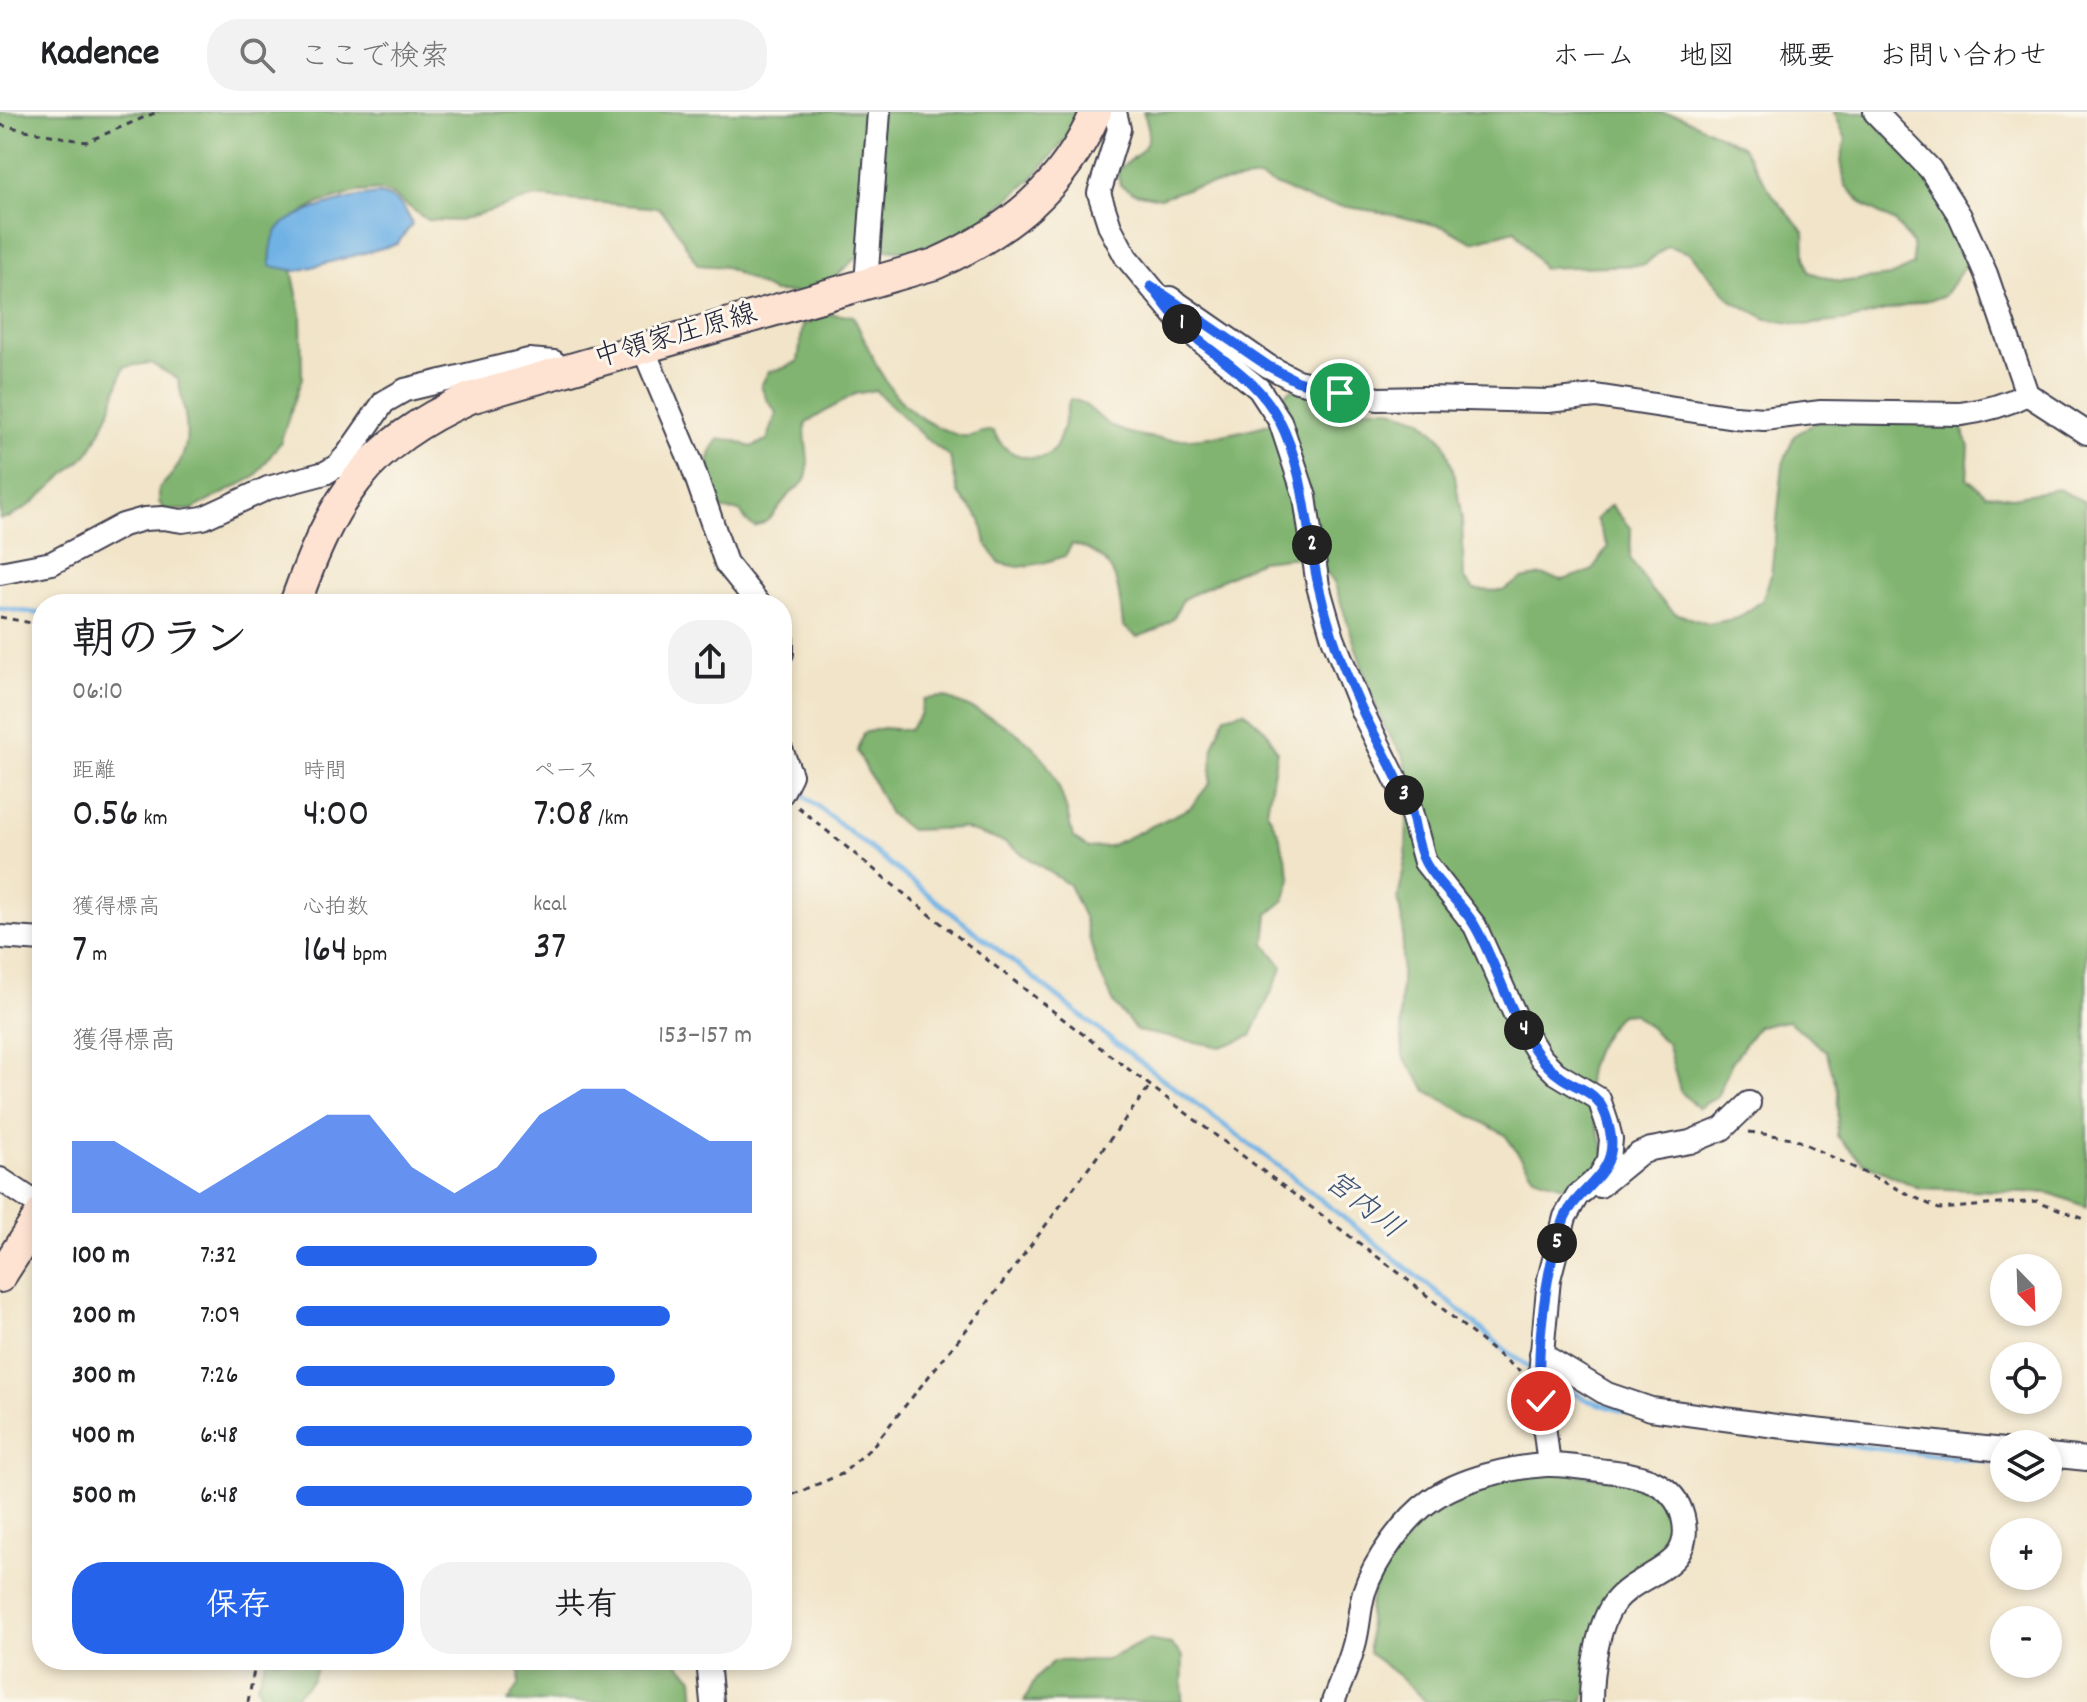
<!DOCTYPE html>
<html lang="ja">
<meta charset="utf-8">
<style>
:root{--surface:#fff;--page:#f2f2f2;--text:#202124;--muted:#757577;--line:#e0e0e0;--accent:#2563eb}
body{margin:0;font-family:Dekko,"Klee One",sans-serif;background:var(--page);color:var(--text);height:100vh;display:flex;flex-direction:column;font-size:30px;white-space:nowrap}
*{box-sizing:border-box;margin:0}
p{font-size:26px;color:var(--muted)}
.icon{flex:none;width:44px;height:44px;fill:none;stroke:currentColor;stroke-width:2;stroke-linecap:round;stroke-linejoin:round}
.map{position:relative;flex:1;overflow:hidden}
.sheet{position:absolute;left:32px;top:482px;width:760px;height:1076px;display:flex;flex-direction:column;background:var(--surface);border-radius:32px;box-shadow:0 4px 12px #0003}
.sheet>*{flex:none}
.needle{width:52px;rotate:157deg}
.controls{position:absolute;left:1990px;top:1142px;display:grid;gap:16px}
.controls a{display:grid;place-items:center;width:72px;height:72px;border-radius:50%;background:var(--surface);box-shadow:0 4px 12px #0003;font-size:40px}
.pin{position:absolute;display:grid;place-items:center;width:68px;height:68px;color:#fff;margin:-34px;border:4px solid #fff;border-radius:50%;box-shadow:0 2px 8px #0007}
.km{position:absolute;width:40px;height:40px;margin:-20px;border-radius:50%;background:#222;color:#fff;font-size:22px;line-height:40px;text-align:center}
.round{display:grid;place-items:center;flex:none;width:84px;height:84px;border-radius:32px;background:var(--page)}
.overview{display:flex;align-items:center;justify-content:space-between;height:136px;padding:0 40px}
h1{font-size:44px;font-weight:600;line-height:60px}
.metrics{display:grid;grid-template-columns:repeat(3,1fr);gap:12px;height:136px;padding:8px 40px}
.metrics div{display:grid;align-content:center}
.metrics b{font-size:40px;font-weight:600}
.metrics small{font-size:22px;font-weight:400}
.metrics p{font-size:22px}
.chart{height:224px;padding:16px 40px}
.chart p{display:flex;justify-content:space-between}
.chart svg{width:100%;height:144px;margin-top:8px;fill:var(--accent);opacity:.7}
.action{display:flex;gap:16px;margin-top:auto;padding:16px 40px}
.action a{flex:1;height:92px;border-radius:32px;background:var(--accent);color:#fff;font-size:32px;font-weight:600;line-height:92px;text-align:center}
.action a+a{background:var(--page);color:var(--text)}
ul{padding:0 40px;list-style:none;font-size:26px}
li{display:grid;grid-template-columns:128px 96px 1fr;align-items:center;height:60px}
li i{height:20px;border-radius:10px;background:var(--accent)}
header{display:flex;align-items:center;gap:48px;box-sizing:border-box;height:112px;padding:0 40px;background:var(--surface);border-bottom:2px solid var(--line)}
header strong{font-size:38px}
nav{display:flex;gap:44px;margin-inline-start:auto;font-size:28px}
.search{width:560px;height:72px;background:var(--page);display:flex;align-items:center;gap:20px;box-sizing:border-box;padding:0 28px;border-radius:32px;color:var(--muted);font-size:30px}
.map>svg:first-child{display:block}
</style>
<header>
<strong>Kadence</strong>
<div class="search"><svg class="icon" aria-label="search" viewBox="0 0 24 24"><circle cx="10" cy="10" r="6"/><path d="M15 15l6 6"/></svg>ここで検索</div>
<nav><a>ホーム</a><a>地図</a><a>概要</a><a>お問い合わせ</a></nav>
</header>
<div class="map">
<svg width="2087" height="1590" viewBox="0 0 2087 1590">
<rect width="100%" height="100%" fill="#fbf7ec"/>
<filter id="ink" filterUnits="userSpaceOnUse"><feTurbulence type="fractalNoise" baseFrequency=".0125" numOctaves="2"/><feDisplacementMap in="SourceGraphic" scale="16" xChannelSelector="R" yChannelSelector="G"/><feConvolveMatrix kernelMatrix="1 2 1 2 8 2 1 2 1" color-interpolation-filters="sRGB"/></filter>
<filter id="wash" filterUnits="userSpaceOnUse"><feTurbulence type="fractalNoise" baseFrequency=".006" numOctaves="4" result="noise"/><feDisplacementMap in="SourceGraphic" scale="32" xChannelSelector="R" yChannelSelector="G"/><feGaussianBlur stdDeviation="1.8" result="paint"/><feColorMatrix in="noise" values="0 0 0 0 0 0 0 0 0 0 0 0 0 0 0 0 0 1.4 0 .05"/><feComposite in="paint" operator="in"/></filter>
<g filter="url(#wash)">
<rect width="100%" height="100%" fill="#f1e4c8"/>
<g fill="#80b46f" stroke="#516b55" stroke-width="2">
<path d="M0,0H1077L1069,23L1033,66L989,104L955,124L912,139L881,137L857,145L830,170L804,181L773,180L725,155L698,153L671,109L659,96L535,85L458,109L427,108L393,83L379,78L357,80L320,91L295,105L288,139L301,201L302,266L280,331L255,365L191,398H165L159,390V376C198,341 187,313 178,267L150,251L124,255L108,304L89,341L34,390L11,405L0,407Z"/>
<path d="M1143,0H1657L1680,4L1742,34L1775,86L1804,120L1805,145L1809,160L1840,170L1890,164L1913,153L1912,131L1895,110L1865,94L1845,73L1841,48L1846,27L1834,0H1865L1925,63L1968,139L1966,152L1944,184L1850,208L1804,213L1767,207L1732,189L1690,141L1667,134L1644,153L1543,156L1515,118L1472,130L1444,115L1380,100L1315,90L1259,66L1193,75L1160,86L1134,81L1120,73L1117,58C1141,40 1158,32 1143,0Z"/>
<path d="M829,202L853,204C878,254 889,296 945,318C952,321 961,326 969,324C980,323 978,318 993,319C996,324 1000,331 1004,335C1016,346 1045,352 1055,336C1064,322 1064,303 1070,287C1089,289 1098,309 1115,316C1165,337 1223,325 1273,311L1276,288L1292,277L1341,285L1365,296H1388L1421,307L1444,329L1455,365L1462,407L1464,466L1474,478L1502,479L1522,467L1541,463L1563,468L1591,459L1608,435L1596,407L1611,393L1631,417L1630,446L1651,478L1675,501L1708,512L1738,506L1762,489L1771,463L1783,352L1794,324L1816,310H1960L1969,334L1967,366L1986,382L2013,385L2058,377L2085,390L2087,1095L2049,1081L1919,1076L1863,1051L1837,1024L1838,980L1826,939L1788,909L1758,914L1731,952L1717,985L1698,996L1680,979L1667,931L1633,901L1620,902C1596,929 1579,962 1591,999C1596,1015 1603,1029 1606,1046L1572,1077L1534,1064L1505,1023L1427,979L1403,944L1400,898L1403,815L1398,787L1406,744L1407,708L1411,680L1404,645L1387,620L1372,584L1334,470L1325,459L1298,445L1260,449L1183,487L1173,507L1156,518L1137,525L1123,514C1118,471 1118,444 1072,432L1065,444L1043,451L1019,455L999,451L986,431L981,408L958,381L950,345L925,326L875,278L855,282L806,311C802,329 813,349 805,368C801,375 791,379 787,385C776,398 772,409 755,415L747,410L740,399L722,398C709,374 700,349 719,327L734,328L751,335L767,328L777,301L766,286L761,274L768,260L787,255L798,249L803,213Z"/>
<path d="M944,585C1025,617 1056,637 1073,726L1089,736L1110,734L1190,696L1210,671L1213,635L1225,604L1244,599L1266,619L1277,639L1267,699L1279,722L1291,767L1284,789L1268,802L1265,832L1283,855L1251,924L1221,935L1137,919L1115,893L1096,852L1084,805L1069,773L1004,730L962,716L910,718L890,702L857,639L863,621L883,616L909,618L920,603L924,587Z"/>
<path d="M1555,1360L1622,1368L1667,1385L1680,1414L1666,1447L1619,1474L1583,1590H1426L1399,1564L1369,1541C1369,1521 1367,1498 1373,1479C1385,1446 1427,1398 1458,1381C1486,1365 1523,1365 1555,1360Z"/>
<polygon points="1147,1528 1171,1532 1183,1545 1182,1590 1024,1590 1035,1568 1053,1549 1106,1548"/>
<polygon points="266,1548 319,1548 312,1568 292,1588 261,1585 257,1572"/>
<polygon points="520,1548 676,1548 693,1566 695,1590 508,1590 519,1573"/>
</g>
<path fill="#71b2e5" stroke="#4a6a90" stroke-width="2" d="M379,82C398,86 405,94 412,112L397,132L297,159L270,154C271,141 271,121 282,113C303,97 353,84 379,82Z"/>
<g fill="none" stroke-linecap="round" stroke-linejoin="round">
<g stroke="#71b2e5" stroke-width="5">
<polyline points="0,496 42,502"/>
<polyline points="793,675 1118,933 1285,1059 1458,1197 1504,1237 1533,1258"/>
<polyline points="1545,1265 1587,1288 1639,1304"/>
<polyline points="1775,1325 2004,1351"/>
<polyline points="2048,1355 2087,1359"/>
</g>
</g>
</g>
<g filter="url(#ink)">
<g fill="none" stroke-linecap="round" stroke-linejoin="round">
<defs>
<g id="street">
<polyline points="1115,0 1119,17 1099,81 1110,115 1126,145 1187,218 1259,277 1280,309 1305,385 1318,474 1333,526 1362,599 1410,696 1425,750 1475,814 1517,907 1541,946 1556,961 1599,987 1607,1011 1611,1027 1609,1048 1599,1065 1577,1084 1565,1105 1549,1167 1539,1273 1549,1353"/>
<polyline points="1875,0 1930,57 1960,104 1986,162 2027,282 2087,321"/>
<polyline points="866,171 879,0"/>
<path d="M1170,186L1268,254L1297,269L1378,287L1427,286L1548,289L1596,284L1734,305L1764,307L1821,300L1961,302C1984,299 2006,293 2027,282"/>
<polyline points="643,236 691,350 726,451 759,492"/>
<polyline points="0,461 52,451 123,413 144,407 163,406 182,409 203,406 268,376 325,361 337,354 347,343 384,290 405,278 529,248 554,250 562,259"/>
<polyline points="782,528 782,541"/>
<polyline points="782,640 791,663 782,681"/>
<polyline points="0,825 42,828"/>
<polyline points="0,1067 42,1095"/>
<polyline points="1600,1074 1639,1042 1651,1037 1690,1030 1722,1017 1749,991"/>
<polyline points="1541,1242 1607,1282 1651,1297 1776,1314 2004,1338"/>
<polyline points="2048,1343 2087,1347"/>
<polyline points="708,1548 712,1590"/>
<path d="M1333,1590C1340,1571 1349,1553 1354,1533C1359,1516 1359,1497 1364,1480C1374,1449 1405,1406 1431,1388C1460,1367 1511,1355 1546,1353C1566,1352 1587,1357 1606,1359C1638,1362 1674,1369 1683,1405C1696,1459 1639,1458 1614,1491C1597,1514 1591,1562 1591,1590"/>
</g>
<g id="secondary">
<path d="M295,492C332,387 366,332 470,286L935,152C1009,119 1063,76 1096,0"/>
<polyline points="0,1165 42,1100"/>
</g>
</defs>
<use href="#street" stroke="#413f50" stroke-width="26"/>
<use href="#secondary" stroke="#413f50" stroke-width="34"/>
<g stroke="#413f50" stroke-width="3" stroke-dasharray="6 6" stroke-linecap="butt">
<polyline points="0,13 86,30 157,0"/>
<polyline points="0,505 42,513"/>
<path d="M798,695C989,854 1188,1003 1387,1152C1433,1186 1474,1226 1520,1259"/>
<polyline points="1749,1020 1793,1026 1939,1097 2037,1089 2087,1108"/>
<polyline points="782,1387 842,1362 872,1335 983,1197 1150,974"/>
<polyline points="248,1590 256,1548"/>
</g>
<use href="#street" stroke="#fff" stroke-width="22"/>
<use href="#secondary" stroke="#fee3d2" stroke-width="30"/>
</g>
</g>
<g fill="none" stroke-linecap="round" stroke-linejoin="round" filter="url(#ink)">
<defs>
<path id="route" d="M1340,281L1297,269L1268,254L1151,174C1163,189 1174,206 1188,219C1220,248 1258,267 1279,308C1306,360 1306,419 1319,476C1329,519 1345,562 1364,602C1379,633 1397,663 1410,695C1416,713 1416,733 1425,750C1438,775 1463,791 1476,816C1501,860 1512,915 1547,953C1576,985 1602,967 1611,1025C1616,1063 1578,1076 1565,1105C1546,1151 1535,1240 1541,1289"/>
</defs>
<use href="#route" stroke="#fff" stroke-width="16"/>
<use href="#route" stroke="#2563eb" stroke-width="10"/>
</g>
<g text-anchor="middle" dominant-baseline="central" stroke-width="6" stroke-linejoin="round" paint-order="stroke">
<g font-size="28" fill="#22223b" stroke="#fbf7ec">
<text transform="translate(676 226) rotate(-16)">中領家庄原線</text>
</g>
<g font-size="30" font-style="italic" fill="#3e5476" stroke="#fbf7ec">
<text transform="translate(1362 1095) rotate(38)">宮内川</text>
</g>
</g>
</svg>
<div class="controls">
<a><svg class="needle" viewBox="-14 -14 28 28"><path d="M0-13l5 13h-10z" fill="#e53935"/><path d="M0 13l5-13h-10z" fill="#757577"/></svg></a>
<a><svg class="icon" aria-label="locate" viewBox="0 0 24 24"><circle cx="12" cy="12" r="6"/><path d="M12 2v4M12 18v4M2 12h4M18 12h4"/></svg></a>
<a><svg class="icon" aria-label="layers" viewBox="0 0 24 24"><path d="M12 4l9 5-9 5-9-5zM3 14l9 5 9-5"/></svg></a>
<a>+</a>
<a>−</a>
</div>
<div class="pin" style="left:1340px;top:281px;background:#1e9e55"><svg class="icon" aria-label="arrive" viewBox="0 0 24 24"><path d="M6 21V4h12l-3 4 3 4H6"/></svg></div>
<div class="pin" style="left:1541px;top:1289px;background:#d93025"><svg class="icon" aria-label="check" viewBox="0 0 24 24"><path d="M5 12l5 5 9-10"/></svg></div>
<b class="km" style="left:1182px;top:212px">1</b>
<b class="km" style="left:1312px;top:433px">2</b>
<b class="km" style="left:1404px;top:683px">3</b>
<b class="km" style="left:1524px;top:918px">4</b>
<b class="km" style="left:1557px;top:1131px">5</b>
<section class="sheet">
<div class="overview"><div><h1>朝のラン</h1><p>06:10</p></div><a class="round"><svg class="icon" aria-label="share" viewBox="0 0 24 24"><path d="M12 15V3M7 8l5-5 5 5M5 13v7h14v-7"/></svg></a></div>
<div class="metrics">
<div><p>距離</p><b>0.56<small> km</small></b></div>
<div><p>時間</p><b>4:00</b></div>
<div><p>ペース</p><b>7:08<small> /km</small></b></div>
</div>
<div class="metrics">
<div><p>獲得標高</p><b>7<small> m</small></b></div>
<div><p>心拍数</p><b>164<small> bpm</small></b></div>
<div><p>kcal</p><b>37</b></div>
</div>
<div class="chart"><p><span>獲得標高</span>153–157 m</p>
<svg viewBox="0 0 160 44" preserveAspectRatio="none"><path d="M0 44V22L10 22L20 30L30 38L40 30L50 22L60 14L70 14L80 30L90 38L100 30L110 14L120 6L130 6L140 14L150 22L160 22V44z"/></svg>
</div>
<ul>
<li><b>100 m</b>7:32<i style="width:66%"></i></li>
<li><b>200 m</b>7:09<i style="width:82%"></i></li>
<li><b>300 m</b>7:26<i style="width:70%"></i></li>
<li><b>400 m</b>6:48<i style="width:100%"></i></li>
<li><b>500 m</b>6:48<i style="width:100%"></i></li>
</ul>
<div class="action"><a>保存</a><a>共有</a></div>
</section>
</div>
